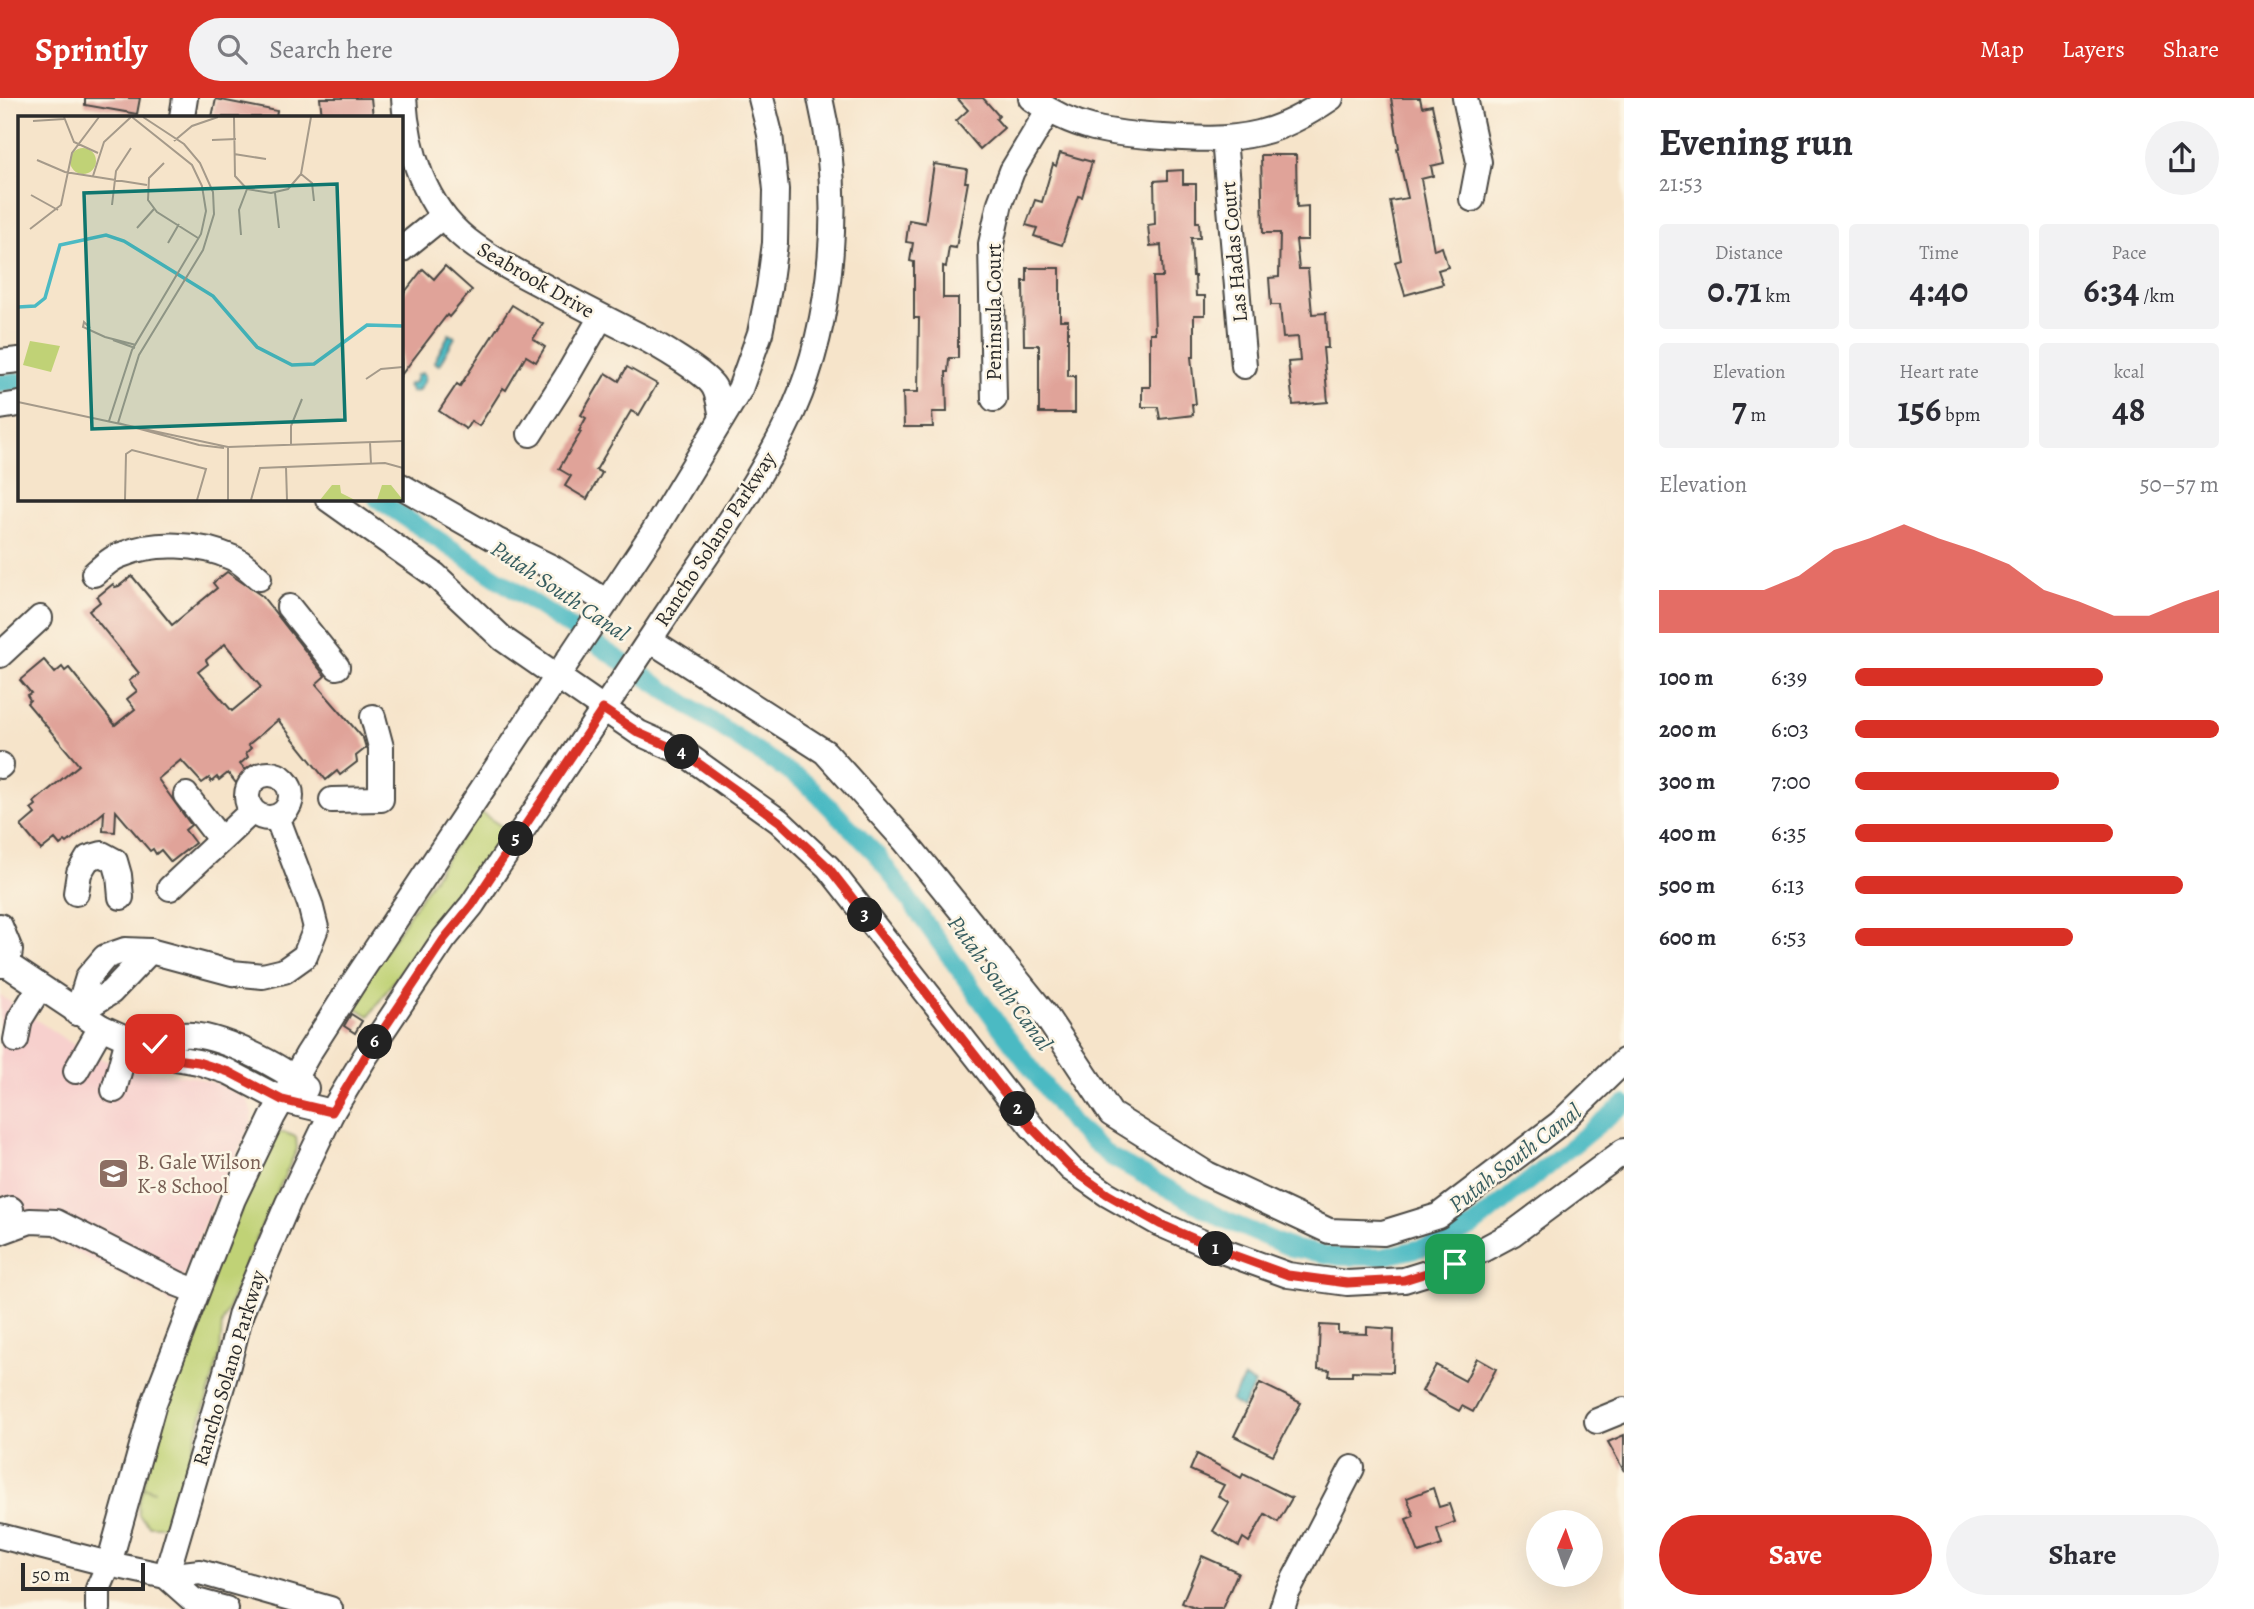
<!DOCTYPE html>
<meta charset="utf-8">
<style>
:root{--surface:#fff;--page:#f2f2f3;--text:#2b2b33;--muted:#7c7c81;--accent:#d93025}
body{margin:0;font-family:Alegreya,serif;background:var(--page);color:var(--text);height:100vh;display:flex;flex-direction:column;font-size:26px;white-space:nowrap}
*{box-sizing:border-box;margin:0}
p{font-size:23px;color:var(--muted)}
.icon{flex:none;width:38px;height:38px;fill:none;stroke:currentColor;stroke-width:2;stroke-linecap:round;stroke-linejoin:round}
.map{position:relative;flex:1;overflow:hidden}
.drawer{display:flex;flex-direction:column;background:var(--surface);width:630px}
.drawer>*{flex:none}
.needle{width:46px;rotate:2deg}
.buttons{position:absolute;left:1526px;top:1412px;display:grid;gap:14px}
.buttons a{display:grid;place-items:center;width:77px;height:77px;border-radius:50%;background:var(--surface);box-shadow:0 7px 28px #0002;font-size:35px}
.scale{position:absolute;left:21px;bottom:18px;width:124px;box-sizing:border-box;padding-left:7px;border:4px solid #2b2b2b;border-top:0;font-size:19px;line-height:24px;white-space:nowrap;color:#2b2b2b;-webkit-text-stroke:5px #fcf5e5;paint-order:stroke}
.pin{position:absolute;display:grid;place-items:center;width:60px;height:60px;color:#fff;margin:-30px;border-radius:14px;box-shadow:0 4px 10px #0006}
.km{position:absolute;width:35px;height:35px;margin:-18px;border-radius:50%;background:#222;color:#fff;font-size:19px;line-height:35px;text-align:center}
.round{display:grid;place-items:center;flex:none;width:74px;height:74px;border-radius:37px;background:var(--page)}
.head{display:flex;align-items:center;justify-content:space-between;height:119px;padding:0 35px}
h1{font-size:38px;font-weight:700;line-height:52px}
.stats{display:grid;grid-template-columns:repeat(3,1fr);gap:10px;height:119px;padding:7px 35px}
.stats div{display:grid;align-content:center;border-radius:7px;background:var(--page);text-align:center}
.stats b{font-size:35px;font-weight:700}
.stats small{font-size:19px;font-weight:400}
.stats p{font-size:19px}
.chart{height:196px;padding:14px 35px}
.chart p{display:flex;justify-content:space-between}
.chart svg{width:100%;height:126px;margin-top:7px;fill:var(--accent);opacity:.7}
.button{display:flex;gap:14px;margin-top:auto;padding:14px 35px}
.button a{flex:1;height:80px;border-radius:42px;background:var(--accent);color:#fff;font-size:28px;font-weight:700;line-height:80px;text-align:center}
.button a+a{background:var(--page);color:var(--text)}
ul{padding:0 35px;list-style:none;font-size:23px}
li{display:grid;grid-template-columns:112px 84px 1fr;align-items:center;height:52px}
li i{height:18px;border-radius:9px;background:var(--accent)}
header{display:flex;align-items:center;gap:42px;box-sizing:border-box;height:98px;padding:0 35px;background:var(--accent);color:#fff}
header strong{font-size:33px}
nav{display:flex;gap:38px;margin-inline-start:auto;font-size:24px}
.search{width:490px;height:63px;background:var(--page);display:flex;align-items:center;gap:18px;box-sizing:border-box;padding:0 24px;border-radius:38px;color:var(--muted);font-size:26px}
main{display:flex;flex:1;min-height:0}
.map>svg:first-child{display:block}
</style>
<header>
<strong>Sprintly</strong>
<div class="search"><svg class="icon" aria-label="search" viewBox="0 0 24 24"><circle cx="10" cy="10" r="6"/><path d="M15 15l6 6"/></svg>Search here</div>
<nav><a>Map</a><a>Layers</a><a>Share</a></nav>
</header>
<main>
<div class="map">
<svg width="1624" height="1511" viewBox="0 0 1624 1511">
<rect width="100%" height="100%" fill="#fcf5e5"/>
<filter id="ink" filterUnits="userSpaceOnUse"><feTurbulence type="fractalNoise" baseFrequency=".0143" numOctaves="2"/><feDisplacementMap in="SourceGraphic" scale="14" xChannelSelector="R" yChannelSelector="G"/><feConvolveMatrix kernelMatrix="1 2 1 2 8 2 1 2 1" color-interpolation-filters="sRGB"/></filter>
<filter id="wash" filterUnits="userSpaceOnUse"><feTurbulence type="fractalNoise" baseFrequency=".00686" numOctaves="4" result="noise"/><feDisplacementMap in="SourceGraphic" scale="28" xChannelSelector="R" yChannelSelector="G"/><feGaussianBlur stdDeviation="1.57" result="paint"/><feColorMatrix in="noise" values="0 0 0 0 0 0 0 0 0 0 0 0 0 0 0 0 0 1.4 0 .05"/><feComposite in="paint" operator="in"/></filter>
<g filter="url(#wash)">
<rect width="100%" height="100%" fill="#f6e4ca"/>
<polygon fill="#f7d0cd" points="0,897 66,942 102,961 132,971 194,979 216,985 238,995 248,1003 252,1014 251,1026 204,1126 172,1208 166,1200 35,1133 15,1143 0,1146"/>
<g fill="#c0d276" stroke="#767e50" stroke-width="2">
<polygon points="478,713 509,733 458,806 433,828 369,918 350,906"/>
<polygon points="283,1034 296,1039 297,1051 259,1134 222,1226 220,1256 172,1420 163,1428 149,1428 139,1417 138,1406 143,1390 155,1393 143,1389 176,1276 215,1166 276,1036"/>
</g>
<g fill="#4cbac3" stroke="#3c7277" stroke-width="2">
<polygon points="449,236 455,239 439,267 434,264"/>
<polygon points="422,275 425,277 425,282 418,293 412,294 408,287 415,284 417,277"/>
<polygon points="1244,1280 1255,1286 1242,1310 1231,1303"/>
</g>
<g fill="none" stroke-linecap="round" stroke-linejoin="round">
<g stroke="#4cbac3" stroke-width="18">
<polyline points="0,285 19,283"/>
<polyline points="377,401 807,686 877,757 997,925 1073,1026 1111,1059 1225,1122 1291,1150 1339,1159 1382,1159 1438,1146 1472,1129 1624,1006"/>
</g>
</g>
<g id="blocks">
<g fill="#e0a399" fill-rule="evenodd">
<polygon points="85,0 140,0 137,16 85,7"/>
<polygon points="320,0 371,0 373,19 322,19"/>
<polygon points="957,0 983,0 999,18 996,21 1004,30 980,51 956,23 968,12"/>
<polygon points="1391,0 1420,0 1422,9 1432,7 1444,65 1431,68 1433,78 1421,81 1434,152 1442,149 1448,169 1438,172 1443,186 1405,197 1395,164 1401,162 1390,103 1408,100 1397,51 1399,50"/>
<polygon points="216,1 277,13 276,19 212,19"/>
<polygon points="1060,55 1092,64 1082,99 1078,98 1062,147 1034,138 1037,130 1026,127 1035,102 1042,104 1053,66 1056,68"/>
<polygon points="1261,57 1296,57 1297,109 1308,108 1308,142 1296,142 1299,171 1308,171 1312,216 1326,215 1328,250 1323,250 1328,304 1293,307 1288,264 1300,263 1298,239 1283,240 1280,207 1271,207 1269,180 1279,179 1280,135 1263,135"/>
<polygon points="934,66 967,71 965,84 968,84 956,150 949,149 946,169 943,168 943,200 958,200 958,260 949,260 948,274 946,274 947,314 932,314 933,329 904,329 903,294 918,294 919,220 914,220 914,164 910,163 913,145 906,144 909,122 925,125"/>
<polygon points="1183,72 1183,86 1196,86 1196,124 1199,124 1200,140 1191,140 1193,178 1195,178 1196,198 1205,198 1205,217 1194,217 1194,259 1191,259 1196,306 1192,306 1193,317 1160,321 1158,309 1142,309 1142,289 1150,289 1150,235 1155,235 1153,179 1163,179 1161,147 1150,148 1148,127 1155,126 1154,83 1167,82 1167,73"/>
<polygon points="445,168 472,192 449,219 447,217 401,277 401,199 423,171 434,181"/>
<polygon points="1027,170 1060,170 1060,222 1068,222 1068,278 1075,278 1075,315 1039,315 1039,247 1024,247 1023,183 1027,183"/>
<polygon points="512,207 543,226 533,241 545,249 536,264 526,258 506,292 503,290 479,328 471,323 466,331 439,313 457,286 460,288"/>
<polygon points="627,269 657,286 639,317 631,313 596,372 602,375 587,401 565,388 571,378 559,371 581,334 579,333 586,320 581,317 606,275 619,283"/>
<path d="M227,474L262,498L325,578L316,586L363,640L366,650L356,658L357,664L340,677L337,673L326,682L278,622L248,647L251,650L246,655L248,659L240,666L248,675L236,685L228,675L219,682L217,679L211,684L209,680L202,685L181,662L158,681L191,727L185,732L195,745L171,764L161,752L156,756L153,751L150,753L116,713L115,734L103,733L104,714L67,745L65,743L60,747L55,741L41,752L21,728L35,716L31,711L36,707L34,704L79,667L27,605L30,602L27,597L31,595L20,582L44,562L55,575L62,569L65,573L69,570L115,627L135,611L127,601L137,593L129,583L139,575L89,513L100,504L97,499L113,486L115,489L119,488L132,478L172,527L217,490L213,485ZM225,546L261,589L232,613L198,574L208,566L206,562Z"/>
<polygon points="351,916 362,923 355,935 344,928"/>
<polygon points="1320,1227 1338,1228 1338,1235 1367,1236 1367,1229 1394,1231 1393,1274 1352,1273 1352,1278 1329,1278 1330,1272 1318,1271"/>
<polygon points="1477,1260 1496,1271 1473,1314 1462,1308 1459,1313 1422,1293 1436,1267 1465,1283"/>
<polygon points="1260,1285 1301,1305 1273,1357 1234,1338"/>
<polygon points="1624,1337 1624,1373 1608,1344"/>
<polygon points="1197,1356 1241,1380 1243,1376 1292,1400 1278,1424 1265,1416 1249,1444 1243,1440 1239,1448 1213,1433 1229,1405 1218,1398 1224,1387 1190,1372"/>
<polygon points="1433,1390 1439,1409 1449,1406 1455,1424 1437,1431 1442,1447 1419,1455 1406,1421 1414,1418 1407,1400"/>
<polygon points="1202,1458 1238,1474 1222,1511 1197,1511 1182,1505"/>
</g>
</g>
</g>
<g filter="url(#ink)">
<use href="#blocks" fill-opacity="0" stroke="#494743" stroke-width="2"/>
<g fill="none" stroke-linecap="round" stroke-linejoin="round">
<defs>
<g id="minor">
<path d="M404,0C407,52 425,109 467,142C490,160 515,173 540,186C573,204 606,221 640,238C656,246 706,275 714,289C719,298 720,310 722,320"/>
<path d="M1031,0C1072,31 1113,36 1163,39C1195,41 1226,43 1259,35C1285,29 1309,15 1331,0"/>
<polyline points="1465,0 1479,64 1472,101"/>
<polyline points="182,19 185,0"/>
<polyline points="1224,41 1244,268"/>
<polyline points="401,152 443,118"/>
<polyline points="0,264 19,262"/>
<polyline points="994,301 991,146 1000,105 1012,73 1048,13"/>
<polyline points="0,309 19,306"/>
<polyline points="530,336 567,278 601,219"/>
<polyline points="401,388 496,442 553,470 607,504"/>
<polyline points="328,401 435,477 503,541 639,635 684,655 779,723 828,769 1033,1030 1071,1071 1107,1096 1160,1126 1222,1153 1288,1177 1347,1185 1404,1182 1456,1166 1512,1136 1624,1053"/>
<path d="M94,476C102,469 111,460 121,457C154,443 200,445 233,460C242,464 251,473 259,480"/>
<polyline points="289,509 337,569"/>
<polyline points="650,542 825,654 905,743 1044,915 1111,1016 1207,1076 1329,1133 1383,1135 1438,1118 1559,1026 1624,963"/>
<polyline points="0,557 40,520"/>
<polyline points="0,668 1,667"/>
<circle cx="269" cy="698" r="22"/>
<polyline points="186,697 220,741"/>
<polyline points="332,702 381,701 381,649 373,619"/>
<polyline points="170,790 252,713"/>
<polyline points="76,795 79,775 88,760 102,756 115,763 119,777 121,799"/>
<polyline points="0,828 10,852 8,867"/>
<polyline points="0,867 8,867 101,929 128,941 155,946 175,960 198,964 229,974 282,1002 332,1014"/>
<polyline points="77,915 88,879 105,859 125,852 150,853 232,875 263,878 284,873 305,858 316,830 310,806 277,719"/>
<polyline points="77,915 111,894 150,853"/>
<polyline points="16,942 20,921 40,889"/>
<path d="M155,946C163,943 173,937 181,937C214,933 283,968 306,990"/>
<polyline points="76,973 101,929"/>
<polyline points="114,992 128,941"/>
<polyline points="0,1115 11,1111"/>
<polyline points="0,1134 30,1123 56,1124 178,1186 196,1193"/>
<polyline points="1597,1323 1624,1312"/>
<polyline points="0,1438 109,1466 166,1478 200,1474 330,1511"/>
<path d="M166,1478L228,1267L241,1215L288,1105L332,1014L365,959L444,841L472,807C536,711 601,616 664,520C709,453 759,387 793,313C834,221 843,97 820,0"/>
<polyline points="166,1478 193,1502 226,1511"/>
<polyline points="98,1511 98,1491 109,1466 154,1305 233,1101 273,1018 308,956 356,881 652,436 740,291 760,235 769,190 775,145 776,92 770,36 761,0"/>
<polyline points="1282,1511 1287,1495 1352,1370"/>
</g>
</defs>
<use href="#minor" stroke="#494743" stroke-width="28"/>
<use href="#minor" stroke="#fff" stroke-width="24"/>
</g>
</g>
<g fill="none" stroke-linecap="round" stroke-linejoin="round" filter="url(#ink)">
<defs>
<polyline id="route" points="155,946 175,961 198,964 229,974 282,1002 332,1014 365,959 444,841 472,807 603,611 639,635 684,655 779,723 828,769 1032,1030 1072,1071 1107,1096 1160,1126 1222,1153 1288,1177 1347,1185 1404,1182 1455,1166"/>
</defs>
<use href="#route" stroke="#fff" stroke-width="14"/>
<use href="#route" stroke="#d93025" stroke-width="9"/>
</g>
<defs>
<symbol id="school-square" viewBox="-11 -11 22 22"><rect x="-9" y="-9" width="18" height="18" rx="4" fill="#8d6e63" stroke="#fcf5e5"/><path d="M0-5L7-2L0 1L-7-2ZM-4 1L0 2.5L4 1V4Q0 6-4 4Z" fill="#fff"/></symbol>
</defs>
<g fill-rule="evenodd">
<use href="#school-square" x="96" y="1058" width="35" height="35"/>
</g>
<g text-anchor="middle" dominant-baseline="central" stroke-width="5" stroke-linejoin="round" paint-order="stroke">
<g font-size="21" fill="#2b2b2b" stroke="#fcf5e5">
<text transform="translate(1234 154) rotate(-95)">Las Hadas Court</text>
<text transform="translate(536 182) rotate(30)">Seabrook Drive</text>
<text transform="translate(994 214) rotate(-90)">Peninsula Court</text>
<text transform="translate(715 441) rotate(-57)">Rancho Solano Parkway</text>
<text transform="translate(229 1270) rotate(-73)">Rancho Solano Parkway</text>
</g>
<g font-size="21" fill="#785e54" stroke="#fcf5e5" text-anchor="start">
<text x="137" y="1064">B. Gale Wilson<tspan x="137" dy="24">K-8 School</tspan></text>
</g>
<g font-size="23" font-style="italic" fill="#375d60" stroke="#fcf5e5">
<text transform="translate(560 493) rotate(34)">Putah South Canal</text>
<text transform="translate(1000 885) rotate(54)">Putah South Canal</text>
<text transform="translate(1515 1060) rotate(-38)">Putah South Canal</text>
</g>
</g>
<g transform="translate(18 18)">
<rect width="385" height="385" fill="#f6e4ca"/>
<path d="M52 45a13 13 0 1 1 26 0a13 13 0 1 1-26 0ZM12,225L42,230L33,256L5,249ZM314,369H322L323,377L337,384H302ZM364,369H373L385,384H359Z" fill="#c0d276"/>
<path fill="none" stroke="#4cbac3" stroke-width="3.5" d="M0,191L17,190L27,182L42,129L88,119L106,125L195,180L239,231L274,249L296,248L349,209L385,210"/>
<path fill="none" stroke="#a59a8a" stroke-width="2" d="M46,1L56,26L80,37M216,1L217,60L229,73L253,77L270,73L283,58L293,1M15,5L46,3M194,24L218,23M156,25L174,10L200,1M216,38L248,43M19,44L47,56L129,69M146,47L131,62L130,84L139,96L180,122M283,58L294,67L296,85M75,60L86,26L113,1M257,77L261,112M13,79L40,94M94,89L98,55L113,32M119,112L136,93M12,113L43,89L54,37L81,1M223,119L221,94L229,73M150,127L161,108M72,212L66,206L65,211L87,221L118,229M95,224L117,232M348,263L363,253L385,251M0,286L210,331M91,305L114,234L183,118L188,95L184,70L174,49L114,1M100,307L121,239L185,134L196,98L195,76L182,47L166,28L125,1M100,307L181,329L206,332M352,326L353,348M273,329V310L284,283M210,331V384M210,331L385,325M268,351L269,384M107,384L108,338L114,334L188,353L179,384M233,384L242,352L367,347L385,352"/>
<path fill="#0f766e" fill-opacity="0.15" stroke="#0f766e" stroke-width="3.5" d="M319,68L327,304L74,313L66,77Z"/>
<rect width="385" height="385" fill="none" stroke="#2b2b2b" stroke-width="3.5"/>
</g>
</svg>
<div class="buttons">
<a><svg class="needle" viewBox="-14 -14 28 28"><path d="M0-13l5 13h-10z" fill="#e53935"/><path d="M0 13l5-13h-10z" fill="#7c7c81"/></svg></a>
</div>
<div class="scale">50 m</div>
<div class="pin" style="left:1455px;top:1166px;background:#1e9e55"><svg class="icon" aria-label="arrive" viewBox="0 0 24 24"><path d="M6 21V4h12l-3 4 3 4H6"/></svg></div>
<div class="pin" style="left:155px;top:946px;background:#d93025"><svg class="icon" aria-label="check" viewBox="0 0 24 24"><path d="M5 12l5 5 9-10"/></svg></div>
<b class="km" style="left:1216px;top:1151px">1</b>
<b class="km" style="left:1018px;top:1011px">2</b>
<b class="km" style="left:865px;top:817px">3</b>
<b class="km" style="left:682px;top:654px">4</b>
<b class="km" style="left:516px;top:741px">5</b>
<b class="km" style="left:375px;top:944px">6</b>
</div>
<section class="drawer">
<div class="head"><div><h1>Evening run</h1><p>21:53</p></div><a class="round"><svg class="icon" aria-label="share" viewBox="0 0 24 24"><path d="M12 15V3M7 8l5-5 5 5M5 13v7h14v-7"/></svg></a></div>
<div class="stats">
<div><p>Distance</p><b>0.71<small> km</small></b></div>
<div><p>Time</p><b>4:40</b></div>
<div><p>Pace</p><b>6:34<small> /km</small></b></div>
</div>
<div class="stats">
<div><p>Elevation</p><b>7<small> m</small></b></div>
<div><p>Heart rate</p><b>156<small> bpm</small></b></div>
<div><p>kcal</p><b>48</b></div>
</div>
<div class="chart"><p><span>Elevation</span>50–57 m</p>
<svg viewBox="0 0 160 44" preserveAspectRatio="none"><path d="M0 44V29L10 29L20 29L30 29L40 24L50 15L60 11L70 6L80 11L90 15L100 20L110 29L120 33L130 38L140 38L150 33L160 29V44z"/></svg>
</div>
<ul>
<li><b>100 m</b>6:39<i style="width:68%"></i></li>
<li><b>200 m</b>6:03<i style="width:100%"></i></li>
<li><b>300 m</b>7:00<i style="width:56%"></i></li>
<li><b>400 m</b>6:35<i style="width:71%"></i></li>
<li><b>500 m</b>6:13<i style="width:90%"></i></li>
<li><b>600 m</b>6:53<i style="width:60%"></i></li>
</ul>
<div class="button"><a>Save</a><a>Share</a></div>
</section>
</main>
